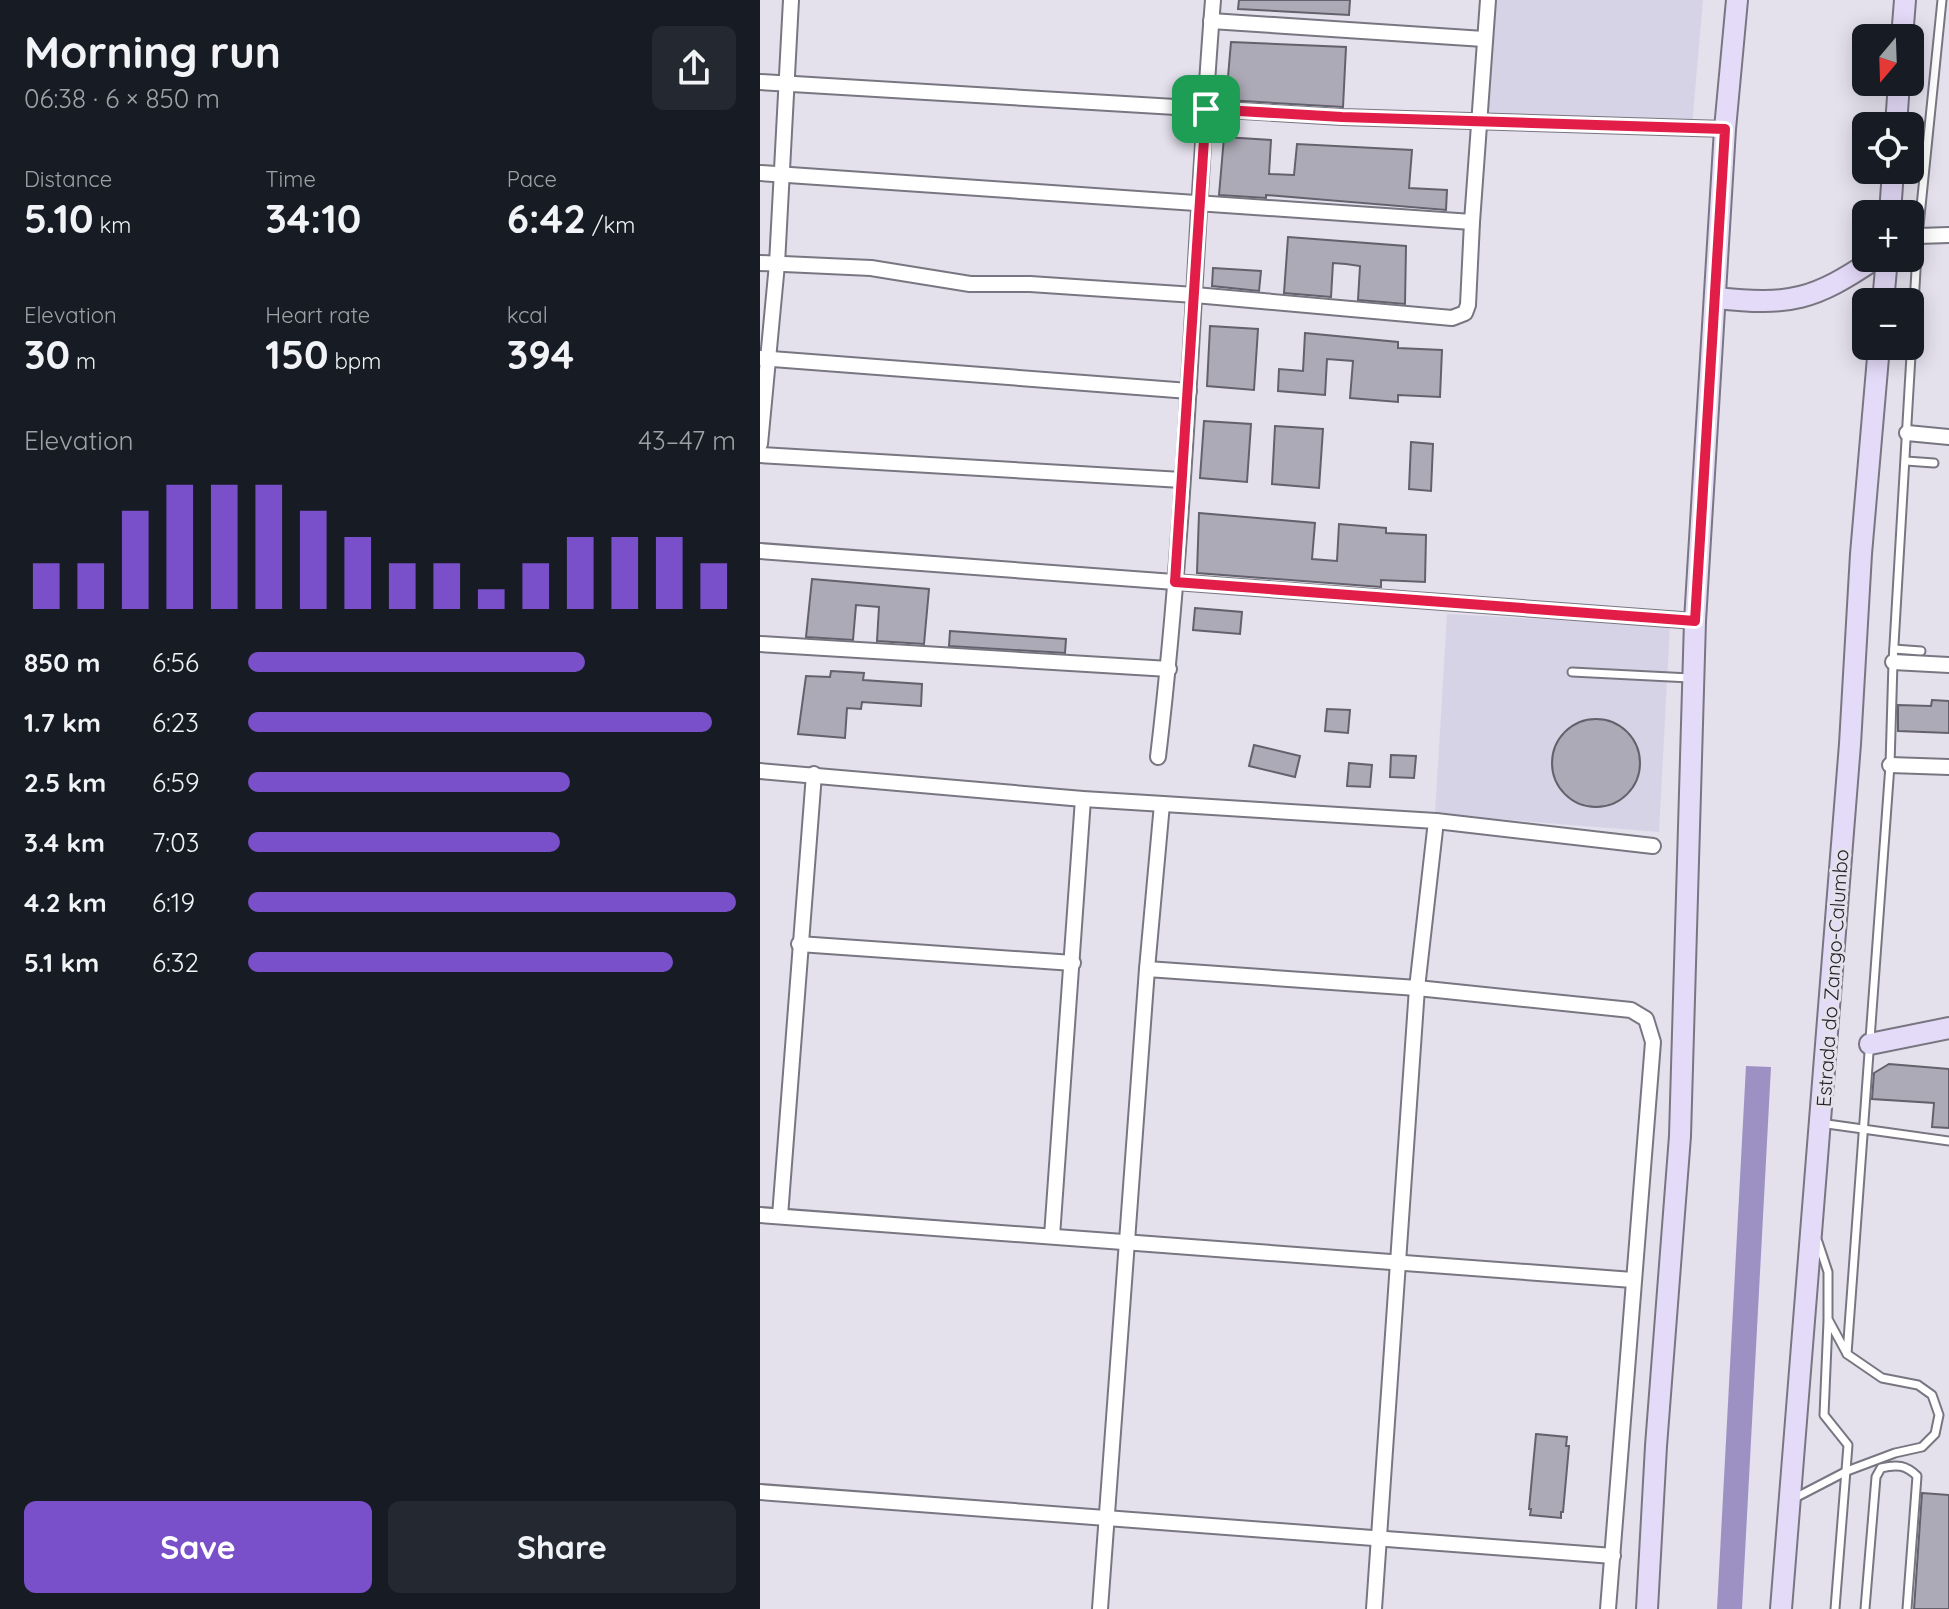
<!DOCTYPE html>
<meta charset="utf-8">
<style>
:root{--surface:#171b24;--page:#242831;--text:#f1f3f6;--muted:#9ea1a6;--accent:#7950c9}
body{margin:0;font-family:Quicksand,sans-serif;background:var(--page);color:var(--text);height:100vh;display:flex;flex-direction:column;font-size:30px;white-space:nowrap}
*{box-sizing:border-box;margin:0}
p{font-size:26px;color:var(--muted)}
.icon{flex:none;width:44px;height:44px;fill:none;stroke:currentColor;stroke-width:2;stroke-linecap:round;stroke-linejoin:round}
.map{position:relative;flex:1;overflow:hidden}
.sheet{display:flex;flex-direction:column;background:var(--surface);width:760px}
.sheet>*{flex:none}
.needle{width:52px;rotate:199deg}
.tools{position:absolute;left:1092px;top:24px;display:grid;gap:16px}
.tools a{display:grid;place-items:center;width:72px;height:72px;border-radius:12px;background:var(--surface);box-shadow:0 4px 20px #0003;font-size:40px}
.pin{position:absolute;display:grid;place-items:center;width:68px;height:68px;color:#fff;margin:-34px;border-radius:16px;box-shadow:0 4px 12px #0006}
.round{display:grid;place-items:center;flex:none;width:84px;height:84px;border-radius:12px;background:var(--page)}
.head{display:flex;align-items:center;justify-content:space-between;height:136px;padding:0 24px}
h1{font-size:44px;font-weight:700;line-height:60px}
.metrics{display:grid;grid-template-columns:repeat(3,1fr);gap:12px;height:136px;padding:8px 24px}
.metrics div{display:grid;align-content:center}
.metrics b{font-size:40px;font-weight:700}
.metrics small{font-size:22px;font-weight:400}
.metrics p{font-size:22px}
.chart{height:224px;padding:16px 24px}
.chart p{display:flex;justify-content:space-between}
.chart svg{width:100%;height:144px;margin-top:8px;stroke:var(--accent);stroke-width:6}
.action{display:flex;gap:16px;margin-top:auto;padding:16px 24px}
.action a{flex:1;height:92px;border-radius:12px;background:var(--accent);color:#fff;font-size:32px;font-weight:700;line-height:92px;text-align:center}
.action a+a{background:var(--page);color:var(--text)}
ul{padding:0 24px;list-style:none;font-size:26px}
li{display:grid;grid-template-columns:128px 96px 1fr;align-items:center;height:60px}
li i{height:20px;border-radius:10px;background:var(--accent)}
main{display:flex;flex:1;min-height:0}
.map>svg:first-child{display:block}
</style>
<main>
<section class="sheet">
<div class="head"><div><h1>Morning run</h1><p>06:38 · 6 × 850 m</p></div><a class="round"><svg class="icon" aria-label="share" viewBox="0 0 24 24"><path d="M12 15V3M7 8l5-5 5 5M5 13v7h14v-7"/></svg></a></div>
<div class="metrics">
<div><p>Distance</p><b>5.10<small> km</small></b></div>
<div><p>Time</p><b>34:10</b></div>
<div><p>Pace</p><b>6:42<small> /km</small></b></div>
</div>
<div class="metrics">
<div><p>Elevation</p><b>30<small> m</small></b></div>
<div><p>Heart rate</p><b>150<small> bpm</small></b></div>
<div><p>kcal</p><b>394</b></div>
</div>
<div class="chart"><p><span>Elevation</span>43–47 m</p>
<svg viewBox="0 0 160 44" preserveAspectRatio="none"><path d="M5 44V30M15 44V30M25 44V14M35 44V6M45 44V6M55 44V6M65 44V14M75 44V22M85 44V30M95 44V30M105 44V38M115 44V30M125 44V22M135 44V22M145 44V22M155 44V30"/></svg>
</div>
<ul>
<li><b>850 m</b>6:56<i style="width:69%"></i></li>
<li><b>1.7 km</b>6:23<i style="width:95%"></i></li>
<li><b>2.5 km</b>6:59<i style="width:66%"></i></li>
<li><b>3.4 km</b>7:03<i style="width:64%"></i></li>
<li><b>4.2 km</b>6:19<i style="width:100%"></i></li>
<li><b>5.1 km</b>6:32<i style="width:87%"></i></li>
</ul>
<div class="action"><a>Save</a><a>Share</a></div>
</section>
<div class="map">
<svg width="1189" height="1609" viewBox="0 0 1189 1609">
<rect width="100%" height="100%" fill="#e4e1ed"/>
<g fill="#d7d3e6">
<polygon points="735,0 943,0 932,126 727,118"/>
<polygon points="687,614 910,626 899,832 675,814"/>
</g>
<polygon fill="#9d91c4" points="986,1066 1011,1067 982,1609 957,1609"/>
<g fill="#acaab6" stroke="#63616b" stroke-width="2">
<polygon points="479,0 590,0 589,15 478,9"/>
<polygon points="471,42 586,47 583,107 466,100"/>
<polygon points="464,137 511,140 509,174 534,175 537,144 652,150 649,188 687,190 686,210 506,195 506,198 459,195"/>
<polygon points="528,237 646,246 645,304 598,300 600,266 586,264 573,263 571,297 524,293"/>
<polygon points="453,268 501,271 499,291 452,286"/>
<polygon points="450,326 498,329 494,390 447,386"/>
<polygon points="545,333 638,342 638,348 682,350 680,397 638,395 638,402 590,398 593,361 567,359 565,395 518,391 519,369 543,371"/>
<polygon points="444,421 491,424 487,482 440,478"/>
<polygon points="515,426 563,429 559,488 512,484"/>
<polygon points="651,442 673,444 671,491 649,489"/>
<polygon points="439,513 555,523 552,559 577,561 579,524 626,528 626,533 666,535 665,582 621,580 621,587 437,573"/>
<polygon points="52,579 169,589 164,644 117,641 119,607 96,605 93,640 46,637"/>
<polygon points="435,608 482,612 480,634 433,630"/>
<polygon points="190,631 306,639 305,653 189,646"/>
<polygon points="71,671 104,673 103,680 162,684 161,706 102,702 101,709 87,708 85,738 38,734 46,676 70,677"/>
<polygon points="1172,700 1189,701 1189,733 1138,731 1138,705 1171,706"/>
<polygon points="567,709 590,710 588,733 565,731"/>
<circle cx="836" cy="763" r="44"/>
<polygon points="494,745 540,756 535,777 489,766"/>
<polygon points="631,755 656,756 654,778 630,777"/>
<polygon points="589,763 612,765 610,787 587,786"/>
<polygon points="1129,1064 1189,1069 1189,1128 1172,1127 1174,1103 1112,1099 1114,1073"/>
<polygon points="776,1434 807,1437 806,1446 809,1446 803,1512 801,1512 801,1518 770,1515 771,1509 769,1509"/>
<polygon points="1162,1493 1189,1495 1189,1609 1154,1609"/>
</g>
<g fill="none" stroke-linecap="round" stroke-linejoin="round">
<defs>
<g id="lane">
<polyline points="1146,461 1174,463"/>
<polyline points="1134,649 1161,651"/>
<polyline points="812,672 930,678"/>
<polyline points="1060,1123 1189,1141"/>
<polyline points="1068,1321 1064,1415 1088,1445 1075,1609"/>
<polyline points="1087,1354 1130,765 1133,662 1158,236 1182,0"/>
<polyline points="1031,1500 1087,1471 1135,1453 1162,1447 1175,1434 1179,1415 1172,1395 1158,1385 1122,1378 1087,1354 1068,1319 1068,1272 1058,1242"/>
<path d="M1105,1609L1116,1477L1121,1468C1137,1464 1146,1465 1157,1476L1147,1609"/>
</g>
<g id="street">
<polyline points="451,21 724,39"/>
<polyline points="0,82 582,117 965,129"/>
<polyline points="0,173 712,222 728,0"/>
<polyline points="1158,236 1189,235"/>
<polyline points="0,263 111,268 210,284 270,284 435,295 692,318 705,313 708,305 712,222"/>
<polyline points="0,358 429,391"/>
<polyline points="1147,433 1189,437"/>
<polyline points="0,444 17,264 31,0"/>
<polyline points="0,455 422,480"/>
<polyline points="0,551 935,621"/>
<polyline points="0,644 409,669"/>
<polyline points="1133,662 1189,665"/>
<path d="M398,757C428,506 433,252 453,0"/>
<polyline points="1130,765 1189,767"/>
<polyline points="0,771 323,799 676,821 893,846"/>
<polyline points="39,944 313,963"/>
<polyline points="387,969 657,988 871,1010 886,1019 893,1042 848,1609"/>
<polyline points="0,1215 873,1280"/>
<polyline points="20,1216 54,774"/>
<polyline points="292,1236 323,799"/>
<polyline points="0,1492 853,1556"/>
<polyline points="340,1609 387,969 402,804"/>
<polyline points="614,1609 657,988 676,821"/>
</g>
<g id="secondary">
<polyline points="1142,38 1145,0"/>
<polyline points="1136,126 1139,82"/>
<polyline points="1130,214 1133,170"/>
<path d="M956,298C1031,306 1054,300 1116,258"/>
<polyline points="1123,302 1127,258"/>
<polyline points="1110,1044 1189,1028"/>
<polyline points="887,1609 896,1446 920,1136 935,621 965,129 977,0"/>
<polyline points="1021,1609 1090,744 1101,554 1119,346"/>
</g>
</defs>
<use href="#lane" stroke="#787680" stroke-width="11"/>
<use href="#street" stroke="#787680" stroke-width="18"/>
<use href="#secondary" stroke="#787680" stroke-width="24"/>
<use href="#lane" stroke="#fff" stroke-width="7"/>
<use href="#street" stroke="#fff" stroke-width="14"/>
<use href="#secondary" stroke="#e4dbf9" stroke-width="20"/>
</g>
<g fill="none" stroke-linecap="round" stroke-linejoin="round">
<defs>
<polygon id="route" points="446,109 582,117 965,129 935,621 415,582"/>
</defs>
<use href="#route" stroke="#fff" stroke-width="16"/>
<use href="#route" stroke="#e11d48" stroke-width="10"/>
</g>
<g text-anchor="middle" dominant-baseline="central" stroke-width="6" stroke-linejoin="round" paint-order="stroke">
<g font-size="20" fill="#242327" stroke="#e4e1ed">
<text transform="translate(1072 978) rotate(-86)">Estrada do Zango-Calumbo</text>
</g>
</g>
</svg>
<div class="tools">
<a><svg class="needle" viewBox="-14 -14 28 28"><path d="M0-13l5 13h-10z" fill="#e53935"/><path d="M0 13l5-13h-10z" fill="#9ea1a6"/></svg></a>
<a><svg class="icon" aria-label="locate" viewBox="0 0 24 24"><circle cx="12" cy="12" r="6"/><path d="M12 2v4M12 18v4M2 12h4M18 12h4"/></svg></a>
<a>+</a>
<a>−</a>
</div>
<div class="pin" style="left:446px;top:109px;background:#1e9e55"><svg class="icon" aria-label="arrive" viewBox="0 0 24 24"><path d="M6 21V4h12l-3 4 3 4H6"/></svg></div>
</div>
</main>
